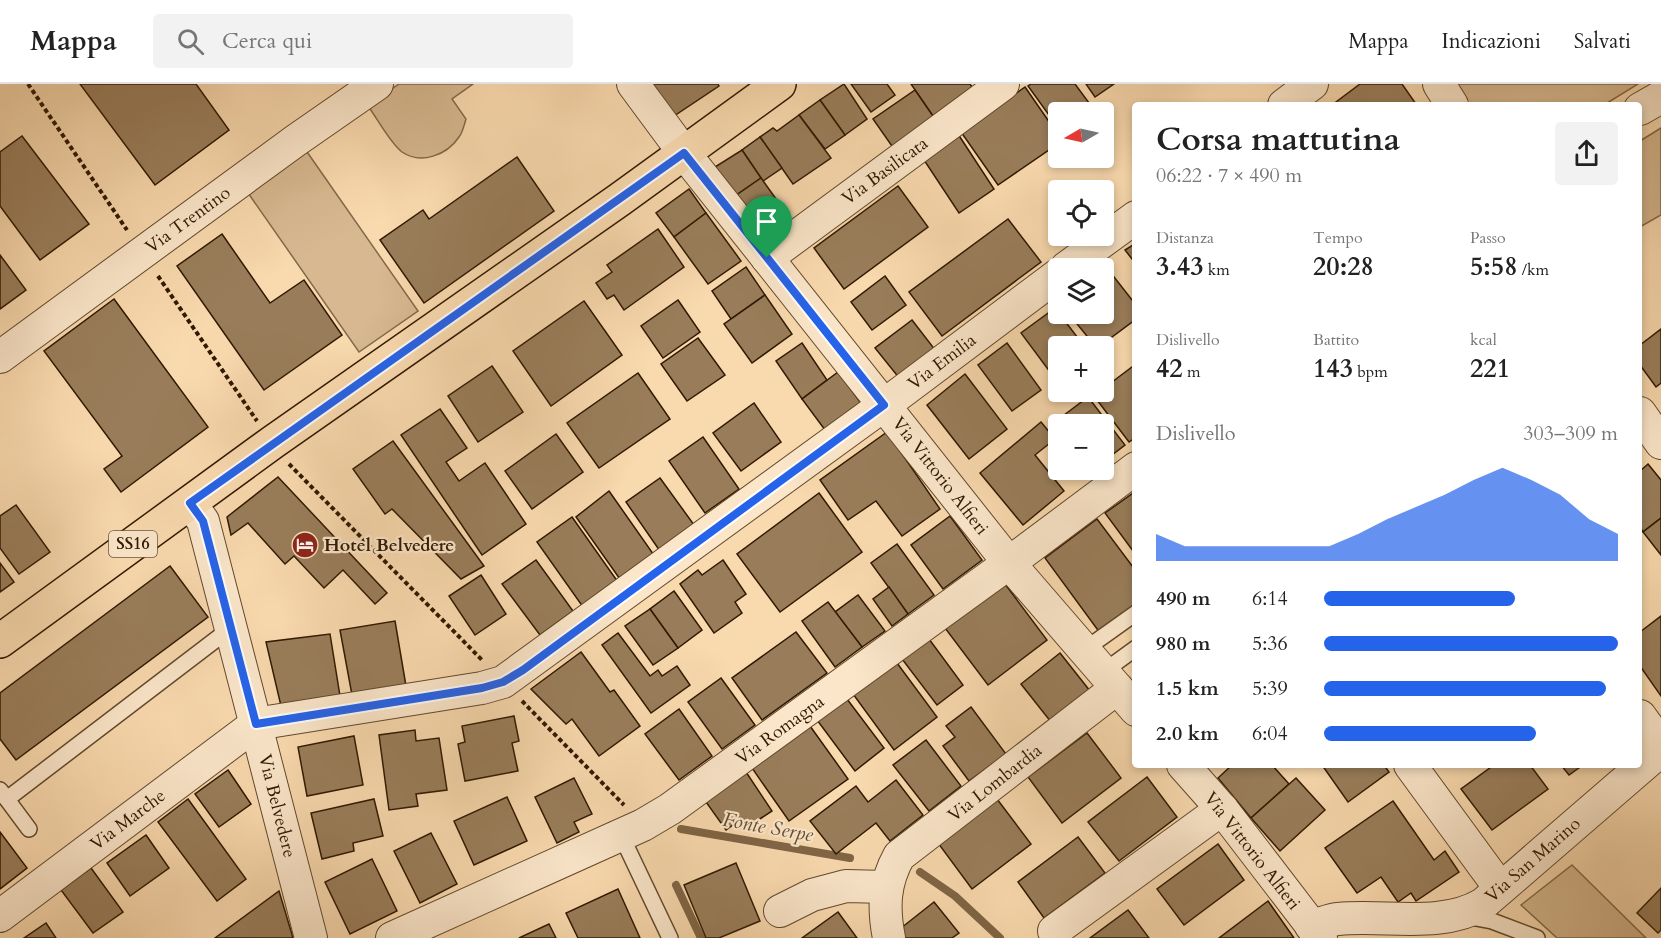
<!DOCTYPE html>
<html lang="it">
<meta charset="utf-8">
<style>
:root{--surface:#fff;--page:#f2f2f2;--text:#222;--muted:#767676;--line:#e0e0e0;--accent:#2563eb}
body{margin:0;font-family:Cardo,serif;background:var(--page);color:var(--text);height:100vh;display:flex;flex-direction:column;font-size:22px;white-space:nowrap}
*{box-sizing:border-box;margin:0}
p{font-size:20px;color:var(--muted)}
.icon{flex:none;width:33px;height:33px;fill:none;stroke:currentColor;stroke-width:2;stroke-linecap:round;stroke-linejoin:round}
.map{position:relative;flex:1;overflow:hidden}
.drawer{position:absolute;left:1132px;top:18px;width:510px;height:666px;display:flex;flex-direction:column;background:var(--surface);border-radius:6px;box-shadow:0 3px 9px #0003}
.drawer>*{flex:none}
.needle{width:39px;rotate:261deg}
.tools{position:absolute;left:1048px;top:18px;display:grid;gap:12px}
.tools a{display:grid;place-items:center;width:66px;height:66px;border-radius:6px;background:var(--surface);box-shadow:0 3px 9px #0003;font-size:30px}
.pin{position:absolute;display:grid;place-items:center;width:51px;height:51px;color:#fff;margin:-62px -26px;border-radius:50% 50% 50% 0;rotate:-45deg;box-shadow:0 0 6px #0007}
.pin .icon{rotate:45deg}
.round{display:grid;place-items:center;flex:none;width:63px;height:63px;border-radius:6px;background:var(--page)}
.headline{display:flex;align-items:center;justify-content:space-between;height:102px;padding:0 24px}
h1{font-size:33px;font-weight:700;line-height:45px}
.figures{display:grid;grid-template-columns:repeat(3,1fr);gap:9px;height:102px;padding:6px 24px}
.figures div{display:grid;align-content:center}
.figures b{font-size:26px;font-weight:700}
.figures small{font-size:16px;font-weight:400}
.figures p{font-size:16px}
.chart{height:168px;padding:12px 24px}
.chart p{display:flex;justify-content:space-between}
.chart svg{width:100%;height:108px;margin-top:6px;fill:var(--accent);opacity:.7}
ul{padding:0 24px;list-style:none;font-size:20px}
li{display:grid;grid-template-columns:96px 72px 1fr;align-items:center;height:45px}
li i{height:15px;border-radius:8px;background:var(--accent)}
header{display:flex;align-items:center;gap:36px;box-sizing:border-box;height:84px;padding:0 30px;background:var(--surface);border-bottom:2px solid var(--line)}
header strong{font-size:28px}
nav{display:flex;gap:33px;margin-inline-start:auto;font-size:21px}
.search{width:420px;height:54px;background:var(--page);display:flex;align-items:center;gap:15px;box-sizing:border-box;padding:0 21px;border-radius:6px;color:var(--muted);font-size:22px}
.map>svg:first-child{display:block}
</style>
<header>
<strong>Mappa</strong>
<div class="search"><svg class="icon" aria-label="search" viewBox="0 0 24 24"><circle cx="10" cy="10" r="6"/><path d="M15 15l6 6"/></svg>Cerca qui</div>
<nav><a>Mappa</a><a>Indicazioni</a><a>Salvati</a></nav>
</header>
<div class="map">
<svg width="1661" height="854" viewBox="0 0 1661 854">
<rect width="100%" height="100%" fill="#f9d9ae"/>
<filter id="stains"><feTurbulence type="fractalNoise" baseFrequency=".00333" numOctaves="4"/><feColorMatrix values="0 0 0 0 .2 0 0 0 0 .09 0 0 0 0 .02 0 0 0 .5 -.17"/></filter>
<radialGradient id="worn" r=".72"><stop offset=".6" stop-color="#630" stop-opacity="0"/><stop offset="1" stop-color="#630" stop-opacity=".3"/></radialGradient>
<g fill="#d7b890" stroke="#846848" stroke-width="1.5">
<path d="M399,0H473L452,15L466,35C464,41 463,48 459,53C447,71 421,81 402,68C390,59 377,34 368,22Z"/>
<polygon points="1454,0 1638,0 1604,21 1468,21"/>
<polygon points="1661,44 1661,131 1640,143 1640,57"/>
<polygon points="305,65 418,227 359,268 246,106"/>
<polygon points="1572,781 1646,854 1557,854 1521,821"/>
</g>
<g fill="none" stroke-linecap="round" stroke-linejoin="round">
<g stroke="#806545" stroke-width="8">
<polyline points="681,745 850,774"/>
<polyline points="920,788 955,812 1000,854"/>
<polyline points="676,801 701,854"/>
</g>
</g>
<g fill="#997d5a" stroke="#301900" stroke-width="1.5">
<polygon points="80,0 196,0 229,46 155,101"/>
<polygon points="652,0 718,0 719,2 674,32"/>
<polygon points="844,0 867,35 845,51 820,16"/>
<polygon points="851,0 887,0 895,11 871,28"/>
<polygon points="911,0 970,0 974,6 935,35"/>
<polygon points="1031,0 1075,0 1095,27 1059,28 1059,45 1028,2"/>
<polygon points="1086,0 1114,0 1095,13"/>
<polygon points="1360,0 1402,0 1416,20 1332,21"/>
<polygon points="1025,3 1059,52 1059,59 998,101 961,48"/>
<polygon points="915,6 935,35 894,65 873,35"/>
<polygon points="820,16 845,51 825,65 799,31"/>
<polygon points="799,31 831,74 793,100 760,53 773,44 777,47"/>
<polygon points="958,50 994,105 959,129 922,73"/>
<polygon points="22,52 89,140 40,176 0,122 0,68"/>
<polygon points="760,53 782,84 763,97 742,66"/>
<polygon points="742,66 761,94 735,112 715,83"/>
<polygon points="517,73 554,127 424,219 380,156 423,126 429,135"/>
<polygon points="761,94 794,140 769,158 735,112"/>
<polygon points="898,102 928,143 844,205 814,164"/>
<polygon points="689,105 706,129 674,153 656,129"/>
<polygon points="706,129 741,177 708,200 674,153"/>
<polygon points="1008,135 1041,178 942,252 909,208"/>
<polygon points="658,145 684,183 624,226 614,211 607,215 596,199 612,188 607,181"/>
<polygon points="222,150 270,219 304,196 342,251 264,306 177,182"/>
<polygon points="1136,159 1136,180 1125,166"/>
<polygon points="0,171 26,206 0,225"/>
<polygon points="746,183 765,211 731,235 712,207"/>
<polygon points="1107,184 1136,221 1136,235 1100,262 1095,262 1069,230 1104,230 1104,187"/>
<polygon points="885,192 906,221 872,246 851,218"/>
<polygon points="765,211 792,250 752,279 724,240"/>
<polygon points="114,215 208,343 121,408 104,385 122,372 44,267"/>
<polygon points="678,216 700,248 663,274 641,242"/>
<polygon points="584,217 622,271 551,322 513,267"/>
<polygon points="1055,224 1084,262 1059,262 1059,300 1021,249"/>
<polygon points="912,236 936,267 900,295 875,264"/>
<polygon points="1661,245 1661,299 1656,303 1640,281 1640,261"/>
<polygon points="698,254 725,291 687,317 661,280"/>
<polygon points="802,259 827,296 802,315 776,277"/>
<polygon points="1007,259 1041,306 1012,327 978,281"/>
<polygon points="1136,280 1136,353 1129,358 1094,312 1104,308 1104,304"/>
<polygon points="492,282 523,328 478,358 448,312"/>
<polygon points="838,288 861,319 825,346 802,315"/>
<polygon points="638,289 670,335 599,384 567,339"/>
<polygon points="965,290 1007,345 969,375 927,321"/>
<polygon points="1088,313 1125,361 1104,377 1104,340 1059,340 1059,352 1051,341"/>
<polygon points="754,319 781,358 741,387 713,349"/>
<polygon points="440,325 467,364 446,378 459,397 485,379 526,440 482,471 401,351"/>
<polygon points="1041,338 1055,355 1035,371 1064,407 1023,441 980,389"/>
<polygon points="887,348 940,425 902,452 876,417 848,436 820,396"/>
<polygon points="556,350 583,388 532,425 505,387"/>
<polygon points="703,353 739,405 705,429 669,377"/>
<polygon points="393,357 484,482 461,495 392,425 385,430 353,385"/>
<polygon points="1648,380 1661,396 1661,434 1643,448 1640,443 1640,387"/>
<polygon points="278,393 387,509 375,520 343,486 324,504 294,472 285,480 248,439 231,451 227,433"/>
<polygon points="660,394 697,445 662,470 626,418"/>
<polygon points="609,407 656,474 622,498 576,433"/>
<polygon points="1136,407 1136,471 1105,429"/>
<polygon points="819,409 862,468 780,528 737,470"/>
<polygon points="16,421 50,468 19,490 0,464 0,432"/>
<polygon points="950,432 982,476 943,505 911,461"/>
<polygon points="572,433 618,498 583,523 537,458"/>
<polygon points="1661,434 1661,471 1643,448"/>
<polygon points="1097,435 1136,487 1136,522 1100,549 1045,474"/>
<polygon points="897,460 934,511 908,530 871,479"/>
<polygon points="536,476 573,527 540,551 502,500"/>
<polygon points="723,476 746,510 735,518 742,529 714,549 680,500 698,486 702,491"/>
<polygon points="0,479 14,498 0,508"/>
<polygon points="170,482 208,533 16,676 0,655 0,609"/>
<polygon points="481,491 506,530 475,551 449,512"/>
<polygon points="1005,500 1047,556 988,601 945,544"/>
<polygon points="889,503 908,530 892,542 873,515"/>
<polygon points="674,507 702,546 678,564 650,525"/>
<polygon points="858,511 885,547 862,563 835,528"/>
<polygon points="828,518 862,563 835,583 802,537"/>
<polygon points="650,525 678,564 653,581 625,542"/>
<polygon points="1661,532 1661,612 1640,582 1640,548"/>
<polygon points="395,537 406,602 352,611 340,546"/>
<polygon points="796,548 827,589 762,636 732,594"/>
<polygon points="618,549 650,592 658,586 662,592 677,582 690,601 651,629 602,561"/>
<polygon points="330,550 340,612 281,622 266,558"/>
<polygon points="929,555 963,601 937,621 902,575"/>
<polygon points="581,568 610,608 614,606 640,642 599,672 572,635 566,640 531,605"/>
<polygon points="1060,569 1090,607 1051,638 1021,600"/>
<polygon points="897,579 937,633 894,666 853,610"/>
<polygon points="721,594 755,641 722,665 688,618"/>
<polygon points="847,615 884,664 855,687 817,636"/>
<polygon points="971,623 1006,670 969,697 943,662 955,653 946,642"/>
<polygon points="679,625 712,672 679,696 645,650"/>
<polygon points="514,632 519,657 512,659 518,687 465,697 458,660 465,658 462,642"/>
<polygon points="810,642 848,695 789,737 752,684"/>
<polygon points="415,646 416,657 439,654 447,706 416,710 418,722 389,726 379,651"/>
<polygon points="1087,649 1121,694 1062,739 1028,693"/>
<polygon points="354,652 363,701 307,712 298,663"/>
<polygon points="926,656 961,702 929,727 893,681"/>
<polygon points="1232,681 1272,681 1289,700 1251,734 1218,694"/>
<polygon points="1322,681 1384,681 1389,688 1348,718"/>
<polygon points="1494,681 1530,681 1548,705 1492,746 1461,705"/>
<polygon points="1561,681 1583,681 1569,691"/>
<polygon points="228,686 251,720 219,743 195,710"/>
<polygon points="746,688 772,727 743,746 737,738 726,746 706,718"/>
<polygon points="1147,693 1177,733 1119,777 1088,738"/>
<polygon points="574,694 592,730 574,738 579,748 557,759 535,713"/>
<polygon points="1296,694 1325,726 1280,767 1251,734"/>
<polygon points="896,696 923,731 890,757 876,739 836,770 810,737 856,702 868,718"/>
<polygon points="507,713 527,757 474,781 454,737"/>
<polygon points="188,715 246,795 217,817 158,738"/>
<polygon points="374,715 383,752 353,759 354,767 322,775 311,729"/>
<polygon points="997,715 1031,760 972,805 938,759"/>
<polygon points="1393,717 1434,776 1445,767 1459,788 1416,817 1411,809 1398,818 1381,793 1357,809 1325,764"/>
<polygon points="0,748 27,784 0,805"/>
<polygon points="431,749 457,800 420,819 394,767"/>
<polygon points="146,751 169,784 130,812 107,779"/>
<polygon points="1078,753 1105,789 1044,834 1018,798"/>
<polygon points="1218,760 1244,796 1184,841 1157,805"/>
<polygon points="372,775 397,827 350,850 325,798"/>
<polygon points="736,779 760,837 719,854 706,854 684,801"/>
<polygon points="91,784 123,828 93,849 61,806"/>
<polygon points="1661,804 1661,846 1658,849 1637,829"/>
<polygon points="618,805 640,854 578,854 566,829"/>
<polygon points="279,807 293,854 215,854"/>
<polygon points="1268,817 1294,854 1219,854"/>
<polygon points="934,818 959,849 952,854 901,854 896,848"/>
<polygon points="1128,826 1149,854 1090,854"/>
<polygon points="838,828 857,854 802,854"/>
<polygon points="46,839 56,854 24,854"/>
<polygon points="549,840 556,854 519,854"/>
</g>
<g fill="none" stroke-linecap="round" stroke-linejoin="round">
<defs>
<g id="service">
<polyline points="1084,566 1136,529"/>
<polyline points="1103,588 1136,564"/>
<polyline points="0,706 29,745"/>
<polyline points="7,715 231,544"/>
<polyline points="621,751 670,854"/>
<polyline points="1465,832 1492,837 1537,854"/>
</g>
<g id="minor">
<polyline points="633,0 684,69 1009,479 1136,626"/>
<polyline points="1439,0 1452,21"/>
<polyline points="1284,21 1312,0"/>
<polyline points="1640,25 1661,13"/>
<polyline points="767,174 1003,0"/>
<polyline points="1066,184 1136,133"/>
<polyline points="0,273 295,57 377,0"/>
<polyline points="1640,329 1661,359"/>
<polyline points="190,419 203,437 311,854"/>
<polyline points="1640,632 1661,661"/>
<polyline points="1183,681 1222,725 1321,854"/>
<polyline points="1410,681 1500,804"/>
<polyline points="780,827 812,811 846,802 886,803"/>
<polyline points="0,832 256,640 482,604 503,598 895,313 1059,190"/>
<path d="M1311,842C1320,840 1329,836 1338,835C1385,830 1441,845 1483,820L1661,666"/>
<polyline points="1054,847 1222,725"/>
<polyline points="392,854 643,741 670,725 1009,479 1136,384"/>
<path d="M889,854C883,824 884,799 899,772L1117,604"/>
</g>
<polyline id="primary" points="0,557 273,358 619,116 779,0"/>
</defs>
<use href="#service" stroke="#62492c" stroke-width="18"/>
<use href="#minor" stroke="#62492c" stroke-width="34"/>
<use href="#primary" stroke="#301900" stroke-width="36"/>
<g stroke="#301900" stroke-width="4" stroke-dasharray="4.5 3" stroke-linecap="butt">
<polyline points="28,0 127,146"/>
<polyline points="158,192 257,337"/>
<polyline points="289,380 482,576"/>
<polyline points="522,617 624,721"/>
</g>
<use href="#service" stroke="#fbe6ca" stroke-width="15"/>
<use href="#minor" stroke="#fbe6ca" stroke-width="32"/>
<use href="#primary" stroke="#f9d9ae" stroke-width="33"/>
</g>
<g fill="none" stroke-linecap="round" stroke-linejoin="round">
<defs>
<polygon id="route" points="684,69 884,321 523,586 503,598 482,604 256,640 203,437 190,419"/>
</defs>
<use href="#route" stroke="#fff" stroke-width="12"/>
<use href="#route" stroke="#2563eb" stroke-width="8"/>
</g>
<defs>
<symbol id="hotel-disc" viewBox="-11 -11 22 22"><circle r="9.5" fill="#8f2418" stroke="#fbe6ca"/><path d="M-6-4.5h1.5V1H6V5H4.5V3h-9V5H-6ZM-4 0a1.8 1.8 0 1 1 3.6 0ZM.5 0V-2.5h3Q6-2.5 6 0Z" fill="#fff"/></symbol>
</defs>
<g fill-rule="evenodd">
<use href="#hotel-disc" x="290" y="446" width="30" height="30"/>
</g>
<g text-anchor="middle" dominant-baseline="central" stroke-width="4.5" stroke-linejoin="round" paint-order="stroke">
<rect fill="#fbe6ca" stroke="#6d563d" stroke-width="1.5" x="109" y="447" width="48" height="26" rx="4.5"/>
<g font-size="16" font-weight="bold" fill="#301900">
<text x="133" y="460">SS16</text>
</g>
<g font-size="18" fill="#301900" stroke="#fbe6ca">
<text transform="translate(885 87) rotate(-36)">Via Basilicata</text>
<text transform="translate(188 136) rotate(-36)">Via Trentino</text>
<text transform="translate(942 278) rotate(-37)">Via Emilia</text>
<text transform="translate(940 392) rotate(52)">Via Vittorio Alfieri</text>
<text transform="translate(780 646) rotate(-36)">Via Romagna</text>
<text transform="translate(995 699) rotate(-38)">Via Lombardia</text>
<text transform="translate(277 722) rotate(76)">Via Belvedere</text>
<text transform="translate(128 736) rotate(-37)">Via Marche</text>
<text transform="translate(1252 767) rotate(52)">Via Vittorio Alfieri</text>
<text transform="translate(1533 776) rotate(-41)">Via San Marino</text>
</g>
<g font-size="18" font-weight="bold" fill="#301900" stroke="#fbe6ca" text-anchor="start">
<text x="324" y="461">Hotel Belvedere</text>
</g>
<g font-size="20" font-style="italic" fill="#654c2e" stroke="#fbe6ca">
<text transform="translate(768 743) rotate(10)">Fonte Serpe</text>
</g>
</g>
<rect width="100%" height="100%" filter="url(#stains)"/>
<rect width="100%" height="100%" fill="url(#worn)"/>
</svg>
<div class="tools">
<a><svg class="needle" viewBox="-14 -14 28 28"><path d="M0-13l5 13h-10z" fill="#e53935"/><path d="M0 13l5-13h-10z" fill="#767676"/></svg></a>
<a><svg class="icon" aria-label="locate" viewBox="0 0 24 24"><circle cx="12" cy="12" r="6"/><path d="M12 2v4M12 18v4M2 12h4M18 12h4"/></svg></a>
<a><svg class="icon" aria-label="layers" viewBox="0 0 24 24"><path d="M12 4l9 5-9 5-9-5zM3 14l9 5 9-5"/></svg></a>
<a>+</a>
<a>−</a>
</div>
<div class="pin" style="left:767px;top:174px;background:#1e9e55"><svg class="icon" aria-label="arrive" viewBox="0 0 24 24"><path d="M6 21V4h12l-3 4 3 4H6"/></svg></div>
<section class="drawer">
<div class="headline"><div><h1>Corsa mattutina</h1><p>06:22 · 7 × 490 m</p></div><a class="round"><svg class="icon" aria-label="share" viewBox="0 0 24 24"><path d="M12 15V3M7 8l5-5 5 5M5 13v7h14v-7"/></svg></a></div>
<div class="figures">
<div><p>Distanza</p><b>3.43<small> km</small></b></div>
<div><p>Tempo</p><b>20:28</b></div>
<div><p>Passo</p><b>5:58<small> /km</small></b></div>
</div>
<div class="figures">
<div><p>Dislivello</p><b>42<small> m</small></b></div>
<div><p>Battito</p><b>143<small> bpm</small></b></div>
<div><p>kcal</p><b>221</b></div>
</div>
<div class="chart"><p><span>Dislivello</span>303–309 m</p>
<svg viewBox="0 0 160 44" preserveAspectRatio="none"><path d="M0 44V33L10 38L20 38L30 38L40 38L50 38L60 38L70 33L80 27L90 22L100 17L110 11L120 6L130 11L140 17L150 27L160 33V44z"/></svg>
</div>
<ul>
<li><b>490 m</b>6:14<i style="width:65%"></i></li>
<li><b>980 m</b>5:36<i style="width:100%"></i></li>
<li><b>1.5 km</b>5:39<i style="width:96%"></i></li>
<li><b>2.0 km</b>6:04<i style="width:72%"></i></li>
</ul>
</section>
</div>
